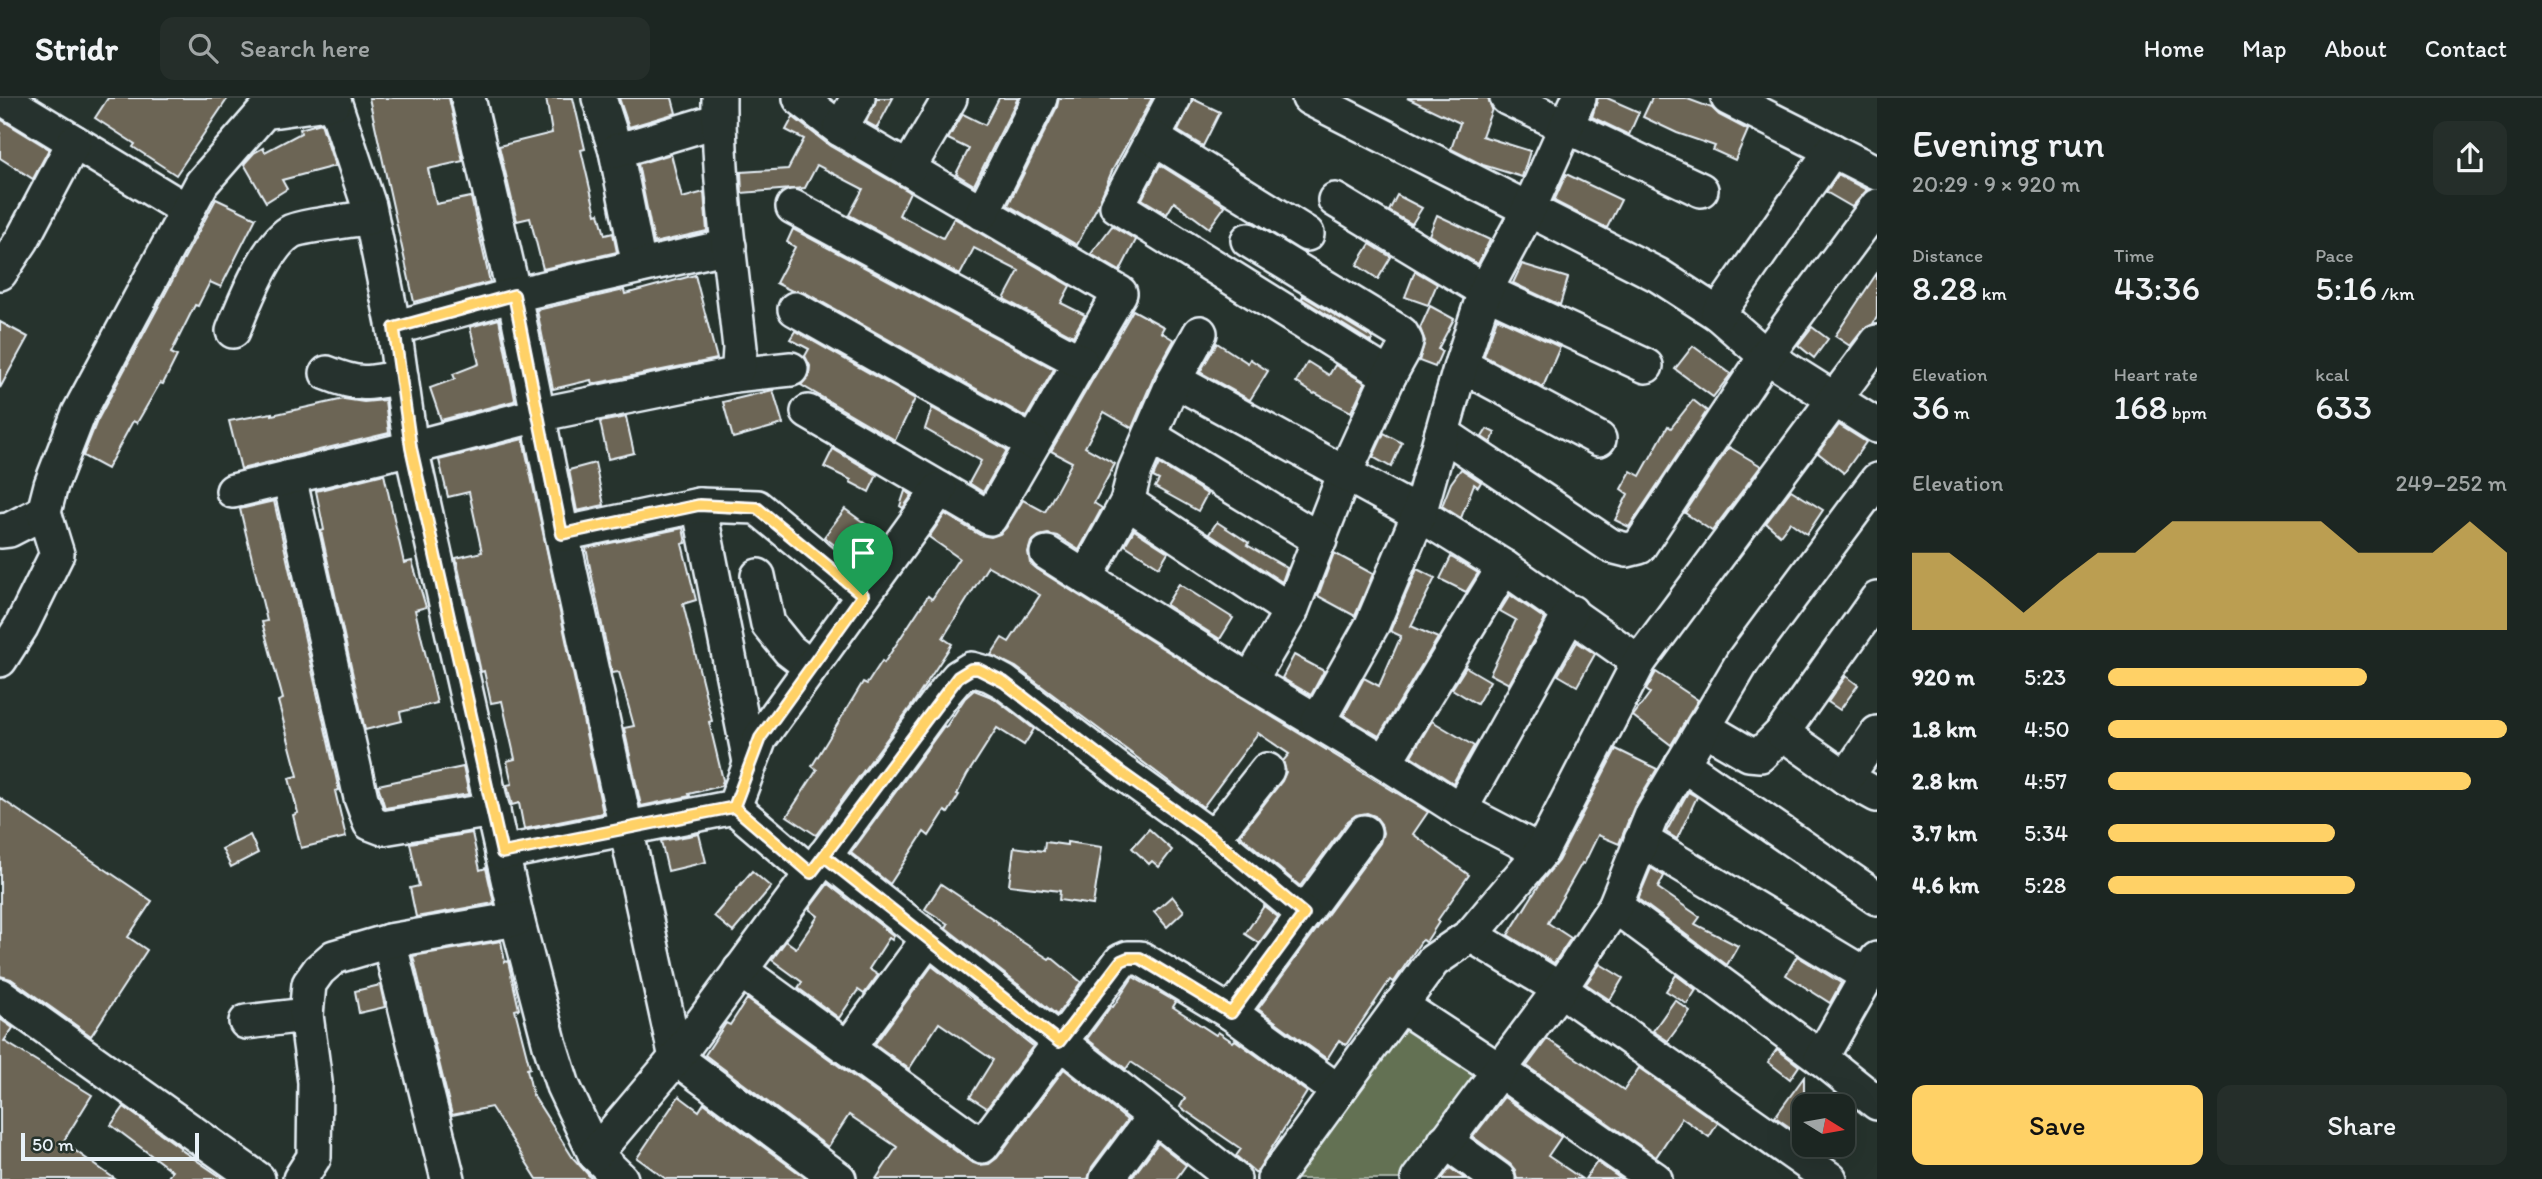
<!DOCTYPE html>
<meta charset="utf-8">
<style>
:root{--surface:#1c2622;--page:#252e2a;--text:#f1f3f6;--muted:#a0a5a5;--line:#3a4340;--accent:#ffd166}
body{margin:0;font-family:Itim,sans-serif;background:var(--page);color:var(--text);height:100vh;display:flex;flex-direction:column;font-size:26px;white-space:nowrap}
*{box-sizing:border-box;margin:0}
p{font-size:23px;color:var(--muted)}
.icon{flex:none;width:38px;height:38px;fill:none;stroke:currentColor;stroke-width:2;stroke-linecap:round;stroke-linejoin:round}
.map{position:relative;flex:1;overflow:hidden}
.panel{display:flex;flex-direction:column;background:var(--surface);width:665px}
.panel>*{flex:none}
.needle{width:46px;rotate:101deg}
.fabs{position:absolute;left:1792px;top:996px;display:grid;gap:14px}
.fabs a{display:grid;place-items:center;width:63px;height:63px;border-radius:14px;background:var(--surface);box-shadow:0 7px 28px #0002,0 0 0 2px var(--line);font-size:35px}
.scale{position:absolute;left:21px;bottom:18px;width:178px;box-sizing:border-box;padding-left:7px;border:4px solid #e8f1f8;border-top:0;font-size:19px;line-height:24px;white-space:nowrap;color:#e8f1f8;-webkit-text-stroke:5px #26332d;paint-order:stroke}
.pin{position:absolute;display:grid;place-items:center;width:60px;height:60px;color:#fff;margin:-72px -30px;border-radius:50% 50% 50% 0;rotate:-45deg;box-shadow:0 0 7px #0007}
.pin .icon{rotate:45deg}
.round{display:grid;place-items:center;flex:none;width:74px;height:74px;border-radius:14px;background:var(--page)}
.overview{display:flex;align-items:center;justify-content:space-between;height:119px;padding:0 35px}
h1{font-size:38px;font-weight:600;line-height:52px}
.metrics{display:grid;grid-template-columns:repeat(3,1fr);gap:10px;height:119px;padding:7px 35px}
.metrics div{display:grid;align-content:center}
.metrics b{font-size:35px;font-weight:600}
.metrics small{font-size:19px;font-weight:400}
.metrics p{font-size:19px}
.chart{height:196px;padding:14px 35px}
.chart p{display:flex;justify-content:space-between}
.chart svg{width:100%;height:126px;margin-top:7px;fill:var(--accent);opacity:.7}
.primary-button{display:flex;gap:14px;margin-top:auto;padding:14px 35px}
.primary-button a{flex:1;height:80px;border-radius:14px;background:var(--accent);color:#111;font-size:28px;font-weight:600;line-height:80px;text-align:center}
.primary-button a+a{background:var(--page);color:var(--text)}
ul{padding:0 35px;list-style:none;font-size:23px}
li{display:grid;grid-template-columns:112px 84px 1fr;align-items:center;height:52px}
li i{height:18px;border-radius:9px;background:var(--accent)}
header{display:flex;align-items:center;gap:42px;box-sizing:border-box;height:98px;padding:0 35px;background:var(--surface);border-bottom:2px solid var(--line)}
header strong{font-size:33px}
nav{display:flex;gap:38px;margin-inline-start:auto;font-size:24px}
.search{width:490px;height:63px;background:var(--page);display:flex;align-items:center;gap:18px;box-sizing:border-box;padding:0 24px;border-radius:14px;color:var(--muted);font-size:26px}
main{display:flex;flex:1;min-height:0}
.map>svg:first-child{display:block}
</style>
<header>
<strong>Stridr</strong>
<div class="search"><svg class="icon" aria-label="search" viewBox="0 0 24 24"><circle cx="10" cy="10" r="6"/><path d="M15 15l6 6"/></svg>Search here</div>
<nav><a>Home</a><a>Map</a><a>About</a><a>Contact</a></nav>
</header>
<main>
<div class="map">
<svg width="1877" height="1081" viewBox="0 0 1877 1081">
<rect width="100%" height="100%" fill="#26332d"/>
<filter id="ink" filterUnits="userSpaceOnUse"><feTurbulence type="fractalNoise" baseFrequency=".0143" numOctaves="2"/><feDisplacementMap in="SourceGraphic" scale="14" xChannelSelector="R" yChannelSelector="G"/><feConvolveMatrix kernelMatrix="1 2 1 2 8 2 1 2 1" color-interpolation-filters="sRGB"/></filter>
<g filter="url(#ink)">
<polygon fill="#637152" stroke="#a6b1a5" stroke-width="2" points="1406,921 1485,975 1409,1081 1289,1081"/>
<g fill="#6c6554" stroke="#e8f1f8" stroke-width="2">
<polygon points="108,0 228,0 176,77 133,49 135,46 95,20"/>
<polygon points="369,0 449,0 463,63 428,71 436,106 471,99 490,184 414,204"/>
<polygon points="546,0 573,0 585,51 581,52 596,116 599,115 605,137 613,135 617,154 543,171 530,120 517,123 499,48 552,35"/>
<polygon points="619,0 672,0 676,15 629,29"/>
<polygon points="877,0 893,0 877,30 866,24"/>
<polygon points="999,0 1018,0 974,87 956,76 969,51 948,41 963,16 985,27"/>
<polygon points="1059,0 1152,0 1112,73 1098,107 1077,147 1008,107 1057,9"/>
<polygon points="1407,0 1488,0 1492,11 1482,38 1530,53 1522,79 1483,67 1451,51 1460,25"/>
<polygon points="1598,0 1607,0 1639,14 1629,37 1592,19"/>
<polygon points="1652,0 1685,0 1712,10 1719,17 1748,32 1735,62 1713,52 1715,48 1677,35 1643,19"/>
<polygon points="1193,1 1220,14 1203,48 1178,33"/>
<polygon points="793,19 830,48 910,94 899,117 943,140 954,120 1070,188 1061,205 1085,217 1073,238 1004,201 1019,173 974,150 960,177 849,117 863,91 817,67 805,90 742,95 741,74 788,71 804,41 786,32"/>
<polygon points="0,21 49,51 33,81 0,60"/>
<polygon points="321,25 335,68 282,82 287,91 266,104 244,66 254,55 263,50 265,54 301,35 300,31"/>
<polygon points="671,56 682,100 704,94 707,133 654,145 638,66"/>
<polygon points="1160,67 1225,108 1209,130 1174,104 1167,116 1142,101"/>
<polygon points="1566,76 1621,102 1607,130 1554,103"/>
<polygon points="1838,77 1867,92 1852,109 1826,94"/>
<polygon points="1397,97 1422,110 1412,126 1389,113"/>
<polygon points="216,101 256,120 221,189 210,184 198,208 195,207 171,255 177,258 163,286 160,285 137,325 133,323 107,371 83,358 97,323"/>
<polygon points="1437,117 1490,142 1478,166 1429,137"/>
<polygon points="1112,128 1136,142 1120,173 1091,156"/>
<polygon points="793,131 1054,271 1026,319 804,194 792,193 776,185 795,149 787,144"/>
<polygon points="1370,146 1391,159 1378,181 1357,167"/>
<polygon points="1522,166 1568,180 1560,207 1513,185"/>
<polygon points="1415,173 1437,186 1428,207 1405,199"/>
<polygon points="1877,175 1877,219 1873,226 1862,233 1850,248 1835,238"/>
<polygon points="695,177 717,261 592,286 591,282 553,291 537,212 624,192 625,196"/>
<polygon points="1303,198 1373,240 1371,244 1302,201"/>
<polygon points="1430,208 1454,221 1438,251 1442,253 1435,269 1419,263 1425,243 1420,230"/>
<polygon points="1133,212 1164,229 1161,234 1174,242 1156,274 1132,330 1104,314 1085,349 1115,366 1094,405 1102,410 1079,452 1057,438 1048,436 1039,438 1031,444 1028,454 1030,465 1037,471 1240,599 1428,714 1413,736 1469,777 1437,823 1439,824 1426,844 1422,842 1394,884 1390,882 1346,947 1339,942 1327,961 1258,911 1380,745 1383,735 1381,726 1375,718 1367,715 1356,717 1348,723 1300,788 1240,737 1282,683 1286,674 1283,663 1289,656 1258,635 1203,709 1016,569 991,557 1002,540 1009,544 1040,497 988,468 943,540 952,546 912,607 816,737 787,718 817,672 812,668 863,584 867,586 882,563 884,565 928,498 932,501 959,460 929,439 945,416 980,437 991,439 1000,436 1006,430 1023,402 1045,414 1072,364 1051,353"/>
<polygon points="1497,220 1560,249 1543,289 1484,258"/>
<polygon points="499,221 515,301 514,303 441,322 430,290 455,281 453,276 479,266 470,229"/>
<polygon points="0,224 28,239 0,290"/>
<polygon points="1812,229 1828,241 1814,260 1798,247"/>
<polygon points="795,233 915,301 895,342 801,287 809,278 810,268 805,258 809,251 790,241"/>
<polygon points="1217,245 1248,265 1250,261 1268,273 1250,302 1200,274"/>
<polygon points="1693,248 1731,276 1713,299 1675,271"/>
<polygon points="1308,264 1329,277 1335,267 1365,285 1351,314 1315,295 1314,296 1296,284"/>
<polygon points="773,292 783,326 733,340 723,304"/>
<polygon points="344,301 364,304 385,302 389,335 241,371 229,323 272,315 272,317"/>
<polygon points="1693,302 1707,313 1629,429 1615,422 1628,396 1621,391 1631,373 1640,378 1668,328 1671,330"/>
<polygon points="932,310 1007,352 983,394 969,385 981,363 925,331"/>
<polygon points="626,319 634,355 608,361 600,324"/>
<polygon points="1839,327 1866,344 1844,375 1818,355"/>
<polygon points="1487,331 1495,335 1491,345 1482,339"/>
<polygon points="1384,335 1402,345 1391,369 1373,359"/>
<polygon points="523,341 603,715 524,731 519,705 512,707 507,687 512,686 507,663 515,661 502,603 491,605 484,573 481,574 456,460 482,454 469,394 448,399 439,362"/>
<polygon points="1729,349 1761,368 1712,433 1685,415"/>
<polygon points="833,351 877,377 869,394 850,384 851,382 824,369"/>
<polygon points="595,365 604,407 577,413 569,372"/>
<polygon points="1159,366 1207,396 1198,413 1155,389 1159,382 1153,379"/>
<polygon points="1461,371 1481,384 1478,389 1474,386 1461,420 1442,408 1451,385"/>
<polygon points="384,376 404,465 412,463 426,509 415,512 437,605 400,614 402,623 365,632 321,433 324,432 316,393"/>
<polygon points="1791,392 1823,412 1807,436 1790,424 1780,437 1766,425"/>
<polygon points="905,393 912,397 903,410 900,408"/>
<polygon points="274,403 339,692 335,693 346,739 301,750 293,717 298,715 289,680 298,678 278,603 283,601 262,524 267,523 240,411"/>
<polygon points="845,411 882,438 861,467 824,439"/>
<polygon points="1217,424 1249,445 1247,447 1287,470 1282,484 1209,436"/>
<polygon points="683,430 686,445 682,446 696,502 683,506 712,623 709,624 723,682 721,688 689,696 690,698 641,708 624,630 634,628 619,574 612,575 586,450"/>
<polygon points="1134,432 1168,454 1159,469 1125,447"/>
<polygon points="1334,455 1373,476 1355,518 1318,498"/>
<polygon points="1451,459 1478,475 1466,494 1440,481"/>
<polygon points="1417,471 1435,480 1411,528 1438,540 1379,638 1344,617 1364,580 1379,588 1401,538 1390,533"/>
<polygon points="1179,486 1233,520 1220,541 1166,507"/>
<polygon points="1510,497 1545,521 1509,586 1490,576 1516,522 1500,513"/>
<polygon points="1577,544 1595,556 1577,588 1558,577"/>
<polygon points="1294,557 1324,573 1311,597 1282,580"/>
<polygon points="1466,569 1490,583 1477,606 1452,591"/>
<polygon points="1656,574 1698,602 1671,647 1633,618 1650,595 1646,592"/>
<polygon points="1846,578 1858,587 1840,612 1828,604"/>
<polygon points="974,592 994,600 1034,631 1024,647 997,630 967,677 957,696 959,697 948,715 945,713 929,738 924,734 890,786 851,755 944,628 946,629 965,600"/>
<polygon points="1432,623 1474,648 1453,685 1411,658"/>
<polygon points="1616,651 1657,671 1634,709 1619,746 1598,737 1584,766 1582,765 1548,825 1571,840 1554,865 1508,837 1541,784 1558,763"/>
<polygon points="463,669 469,696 385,710 378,687"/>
<polygon points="1688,694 1697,699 1677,741 1666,734"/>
<polygon points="0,700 152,803 128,839 147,852 91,938 11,881 0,878"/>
<polygon points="1149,731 1172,752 1159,769 1152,763 1149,766 1132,750"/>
<polygon points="472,735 480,772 486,770 494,805 416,819 410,790 419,788 410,745"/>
<polygon points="699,736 706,764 668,773 661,743"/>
<polygon points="250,737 258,755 231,769 222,751"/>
<polygon points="1045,744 1067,747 1067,744 1102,749 1093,807 1059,802 1060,793 1009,787 1014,749 1044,753"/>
<polygon points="1651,770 1664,778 1658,790 1700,819 1695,826 1738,848 1727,867 1638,801"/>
<polygon points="752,773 771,789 733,834 714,818"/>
<polygon points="828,786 894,838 892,842 889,840 869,871 878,877 864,896 858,892 839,920 798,890 802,884 772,862 786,843 796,850 818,818 809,811"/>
<polygon points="941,786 999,825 998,826 1021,843 1049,861 1051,859 1081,884 1057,917 946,830 948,826 925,811"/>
<polygon points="1172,798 1184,813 1167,829 1154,814"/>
<polygon points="1264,808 1278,819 1259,845 1245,836"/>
<polygon points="501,843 505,864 508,863 519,911 515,912 530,970 527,971 533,997 573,1060 592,1081 537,1081 491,1009 452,1017 413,858"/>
<polygon points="1797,858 1841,885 1830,905 1786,877"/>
<polygon points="1600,866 1623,880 1610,902 1586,886"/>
<polygon points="932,868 1033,948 987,1010 970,999 993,962 939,925 909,971 875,946"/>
<polygon points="1676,877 1696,892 1687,906 1666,893"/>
<polygon points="1133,879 1176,904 1173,909 1216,937 1218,934 1233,944 1235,942 1307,994 1256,1075 1236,1058 1241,1051 1180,1009 1185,1000 1131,964 1126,971 1087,941 1111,908 1113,909"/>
<polygon points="380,887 385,909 359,915 355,893"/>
<polygon points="747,901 971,1064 979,1067 989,1066 997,1060 1064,971 1127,1022 1092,1069 1088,1081 876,1081 897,1049 849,1017 828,1049 705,957 726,925 730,927"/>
<polygon points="1675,902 1690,913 1668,943 1653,933"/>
<polygon points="0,921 13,930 4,943 92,997 63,1044 115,1081 0,1081"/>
<polygon points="1547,941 1624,992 1639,970 1718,1025 1709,1039 1682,1020 1656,1059 1527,968"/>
<polygon points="1777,951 1799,968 1790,981 1768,964"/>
<polygon points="1804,979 1804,1039 1775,1019"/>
<polygon points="679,998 699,1013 704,1005 807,1081 666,1081 637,1060"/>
<polygon points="1504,999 1561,1039 1548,1058 1582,1081 1517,1081 1515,1072 1510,1066 1473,1039"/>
<polygon points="124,1009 181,1050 180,1051 224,1081 167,1081 172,1073 111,1027"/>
<polygon points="1158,1045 1186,1067 1176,1081 1131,1081"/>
<polygon points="1597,1064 1621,1081 1585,1081"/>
<polygon points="1450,1070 1465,1081 1442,1081"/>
</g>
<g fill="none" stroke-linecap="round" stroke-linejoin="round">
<defs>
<g id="minor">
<polyline points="2,0 186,112"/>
<polyline points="333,0 369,108 394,230 411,350 517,821 550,947 563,988 595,1056 621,1081"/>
<polyline points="468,0 514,197 562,436 676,960 839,1081"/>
<polyline points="599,0 616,53 639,168"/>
<polyline points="800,0 840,31 1120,195 990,420 808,314"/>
<polyline points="1174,0 1117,108 1389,278"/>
<polyline points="1309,0 1658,177 1718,216 1766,258 1877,328"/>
<polyline points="1507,0 1701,92"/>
<polyline points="1728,0 1877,75"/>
<polyline points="840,31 858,0"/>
<polyline points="1153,40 1307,136"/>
<polyline points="616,53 719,22"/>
<polyline points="908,71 950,0"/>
<polyline points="1335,102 1485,193 1646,268"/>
<polyline points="793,109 1081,264"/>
<polyline points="982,115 1040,0"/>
<polyline points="1248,142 1401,235 1406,244 1403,253 1389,278 1345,375 1291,513 1250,583"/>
<polyline points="0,175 22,142 74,44"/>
<polyline points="795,211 1033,345"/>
<polyline points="1718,216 1832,52"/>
<polyline points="394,230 514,197 729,148"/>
<path d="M233,233C243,207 266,149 290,134C300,128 356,122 371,119"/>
<polyline points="1461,267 1599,341"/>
<path d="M327,275C359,288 368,286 401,279"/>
<polyline points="734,277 791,271"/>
<polyline points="1174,282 1419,416 1504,469 1639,564"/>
<polyline points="1442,335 1611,448 1627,452 1639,449 1766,258 1877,108"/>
<polyline points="1151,339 1320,442"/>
<polyline points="289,379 361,700 370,725 383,730 493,712"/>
<path d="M233,393L411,350L537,317L734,277L739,267L740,250C731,167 718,83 719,0"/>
<polyline points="1127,404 1291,513"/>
<polyline points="699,407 750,664"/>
<polyline points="0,433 9,432 44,414"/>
<polyline points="562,436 699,407 757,409 863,497"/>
<polyline points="1047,455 1250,583 1385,664 1460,712 1541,754"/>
<polyline points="758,478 768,526 789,552 811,569"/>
<polyline points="1086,479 1127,404 1135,372 1174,282 1200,235"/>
<polyline points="0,562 21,529 57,456 44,414 51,387 79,315 202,85 264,14 334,4"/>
<polyline points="1318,623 1372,527 1419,416 1461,267 1485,193 1528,113 1579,0"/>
<polyline points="1703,629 1749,656 1760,657 1782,635 1877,501"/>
<polyline points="1782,635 1846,680 1877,697"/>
<polyline points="1385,664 1504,469"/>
<polyline points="1682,666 1877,800"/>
<polyline points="1846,680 1877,635"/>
<polyline points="734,709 811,775"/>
<polyline points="1460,712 1571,514"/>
<polyline points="1213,740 1267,672"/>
<polyline points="1641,742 1866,877"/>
<polyline points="502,755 734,709 760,640 940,391"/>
<polyline points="824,758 1234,1081"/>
<polyline points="1615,808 1821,960 1877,1005"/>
<polyline points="1471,837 1560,891 1830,1081"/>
<polyline points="389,843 448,1081"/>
<polyline points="740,872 982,1048 1121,863 1128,860 1140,860 1231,915 1338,993"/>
<polyline points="0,897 258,1081"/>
<polyline points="1400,907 1499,972 1655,1081"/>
<polyline points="1231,915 1364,734"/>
<polyline points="246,924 306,917"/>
<polyline points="848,950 929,840"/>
<polyline points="1821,960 1877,861"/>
<polyline points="1445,1043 1498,1081"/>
<polyline points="595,1056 676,960 946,593 958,579 971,571 989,576 1004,584 1123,675 1213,740 1304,816"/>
<polyline points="300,1081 314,1059 315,984 306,917 309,886 319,872 334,859 389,843 517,821"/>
<polyline points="1107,1081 1154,1018"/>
<polyline points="1274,1081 1433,863 1471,837 1541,754 1639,564 1877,244"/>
<polyline points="1418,1081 1560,891 1615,808 1651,719 1743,563 1877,382"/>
</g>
</defs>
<use href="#minor" stroke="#e8f1f8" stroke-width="38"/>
<use href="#minor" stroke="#26332d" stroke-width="33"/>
</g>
</g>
<g fill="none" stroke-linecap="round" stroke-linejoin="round" filter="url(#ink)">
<defs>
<polyline id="route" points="863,497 757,410 699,407 562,436 514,197 394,230 411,350 502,755 734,709 811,775 824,758 1059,944 1121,863 1128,860 1140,860 1231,915 1304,816 1213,740 1123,676 1004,584 978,571 971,571 958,579 811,775 734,709 760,640 863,497"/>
</defs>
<use href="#route" stroke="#fff" stroke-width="14"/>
<use href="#route" stroke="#ffd166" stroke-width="9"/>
</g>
</svg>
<div class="fabs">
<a><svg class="needle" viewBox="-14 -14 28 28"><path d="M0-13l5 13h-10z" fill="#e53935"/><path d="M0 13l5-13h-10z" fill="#a0a5a5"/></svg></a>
</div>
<div class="scale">50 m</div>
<div class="pin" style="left:863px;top:497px;background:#1e9e55"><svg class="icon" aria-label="arrive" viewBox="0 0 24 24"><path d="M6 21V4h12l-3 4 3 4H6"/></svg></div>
</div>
<section class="panel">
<div class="overview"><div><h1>Evening run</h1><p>20:29 · 9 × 920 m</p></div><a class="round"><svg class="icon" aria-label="share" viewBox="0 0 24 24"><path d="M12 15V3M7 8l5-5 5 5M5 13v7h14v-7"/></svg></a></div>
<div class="metrics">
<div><p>Distance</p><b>8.28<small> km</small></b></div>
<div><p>Time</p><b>43:36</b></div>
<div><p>Pace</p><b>5:16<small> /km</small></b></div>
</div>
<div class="metrics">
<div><p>Elevation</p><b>36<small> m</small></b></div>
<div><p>Heart rate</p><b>168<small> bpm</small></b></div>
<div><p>kcal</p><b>633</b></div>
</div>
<div class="chart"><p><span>Elevation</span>249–252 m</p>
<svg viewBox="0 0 160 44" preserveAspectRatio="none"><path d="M0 44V17L10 17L20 27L30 38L40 27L50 17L60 17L70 6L80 6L90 6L100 6L110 6L120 17L130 17L140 17L150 6L160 17V44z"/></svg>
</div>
<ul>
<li><b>920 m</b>5:23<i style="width:65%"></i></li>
<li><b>1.8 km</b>4:50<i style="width:100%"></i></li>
<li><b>2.8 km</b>4:57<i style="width:91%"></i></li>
<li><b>3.7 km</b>5:34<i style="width:57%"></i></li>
<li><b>4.6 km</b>5:28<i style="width:62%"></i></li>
</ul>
<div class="primary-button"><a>Save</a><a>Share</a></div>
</section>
</main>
